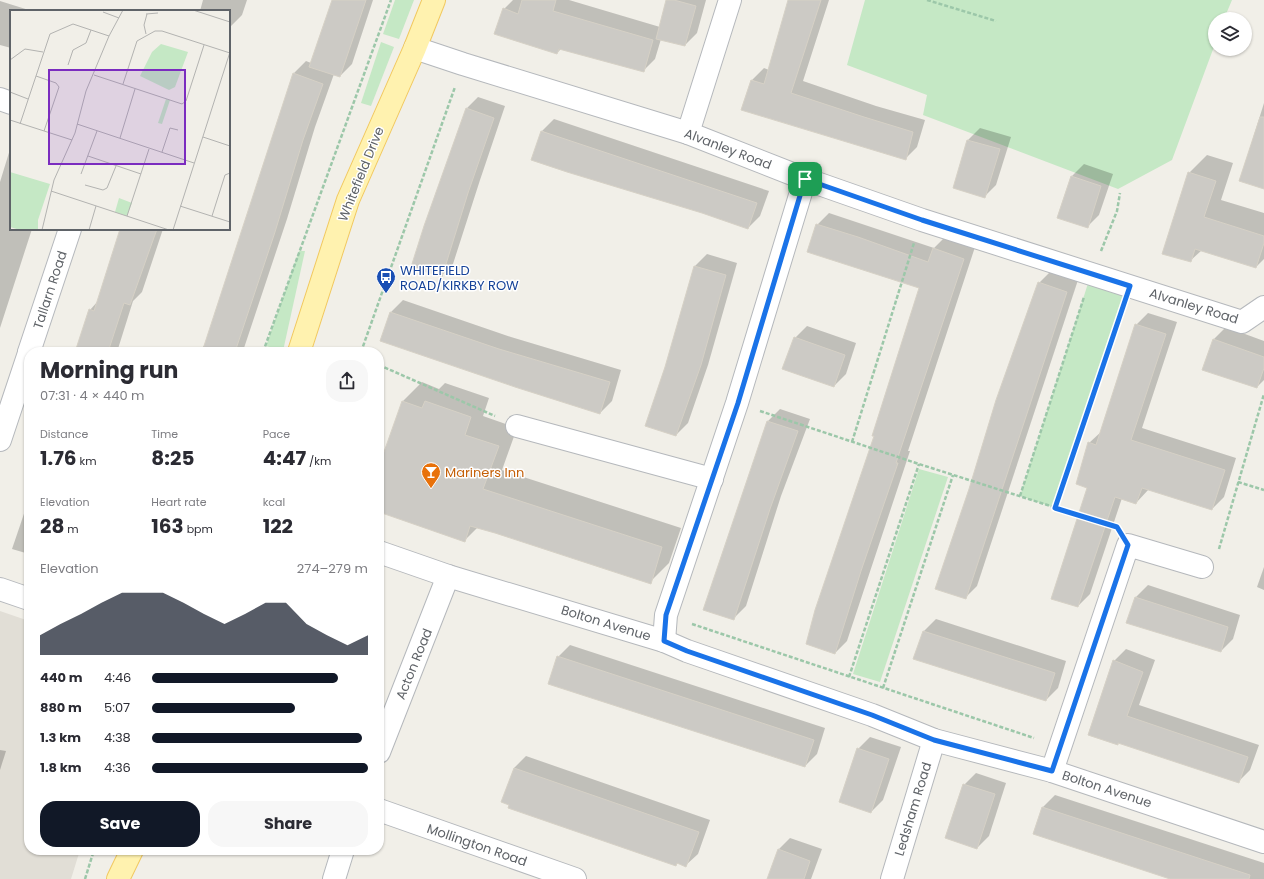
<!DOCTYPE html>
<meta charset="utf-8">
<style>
:root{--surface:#fff;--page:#f7f7f7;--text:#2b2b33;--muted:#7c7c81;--accent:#111827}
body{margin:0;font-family:Poppins,sans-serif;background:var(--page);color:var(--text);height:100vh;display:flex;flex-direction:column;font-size:15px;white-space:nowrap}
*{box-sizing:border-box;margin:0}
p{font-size:13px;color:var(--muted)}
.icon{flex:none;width:22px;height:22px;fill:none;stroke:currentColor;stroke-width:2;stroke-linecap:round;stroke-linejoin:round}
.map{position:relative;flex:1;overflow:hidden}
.details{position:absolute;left:24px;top:347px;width:360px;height:508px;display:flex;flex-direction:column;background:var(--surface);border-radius:16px;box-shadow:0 1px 3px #0004}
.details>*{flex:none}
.tools{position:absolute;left:1208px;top:12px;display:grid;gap:8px}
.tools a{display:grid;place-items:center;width:44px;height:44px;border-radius:50%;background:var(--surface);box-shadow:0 1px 3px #0004;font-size:20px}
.pin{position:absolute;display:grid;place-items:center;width:34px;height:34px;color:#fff;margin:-17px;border-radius:8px;box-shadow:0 2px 6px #0006}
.round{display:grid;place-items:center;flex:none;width:42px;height:42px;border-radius:16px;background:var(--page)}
.summary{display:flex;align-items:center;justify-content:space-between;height:68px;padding:0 16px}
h1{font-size:22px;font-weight:700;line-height:30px}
.figures{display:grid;grid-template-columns:repeat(3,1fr);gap:6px;height:68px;padding:4px 16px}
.figures div{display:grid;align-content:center}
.figures b{font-size:20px;font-weight:700}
.figures small{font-size:11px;font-weight:400}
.figures p{font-size:11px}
.chart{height:112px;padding:8px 16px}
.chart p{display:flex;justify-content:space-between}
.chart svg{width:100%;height:72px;margin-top:4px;fill:var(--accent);opacity:.7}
.action{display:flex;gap:8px;margin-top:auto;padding:8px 16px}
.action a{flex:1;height:46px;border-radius:16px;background:var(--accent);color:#fff;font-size:16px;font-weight:700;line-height:46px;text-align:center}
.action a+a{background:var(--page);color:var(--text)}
ul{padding:0 16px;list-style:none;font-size:13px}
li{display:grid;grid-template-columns:64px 48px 1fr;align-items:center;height:30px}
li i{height:10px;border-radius:5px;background:var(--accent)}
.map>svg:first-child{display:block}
</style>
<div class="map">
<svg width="1264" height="879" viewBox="0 0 1264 879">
<rect width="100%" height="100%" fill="#f1efe8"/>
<polygon fill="#e1ded6" points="0,611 29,621 29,850 80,850 71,879 0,879"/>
<g fill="#c5e8c5">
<polygon points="395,0 414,0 399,39 383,34"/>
<polygon points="865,0 1232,0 1224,19 1215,19 1215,44 1172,160 1118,189 923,115 927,95 847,65"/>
<polygon points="381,42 394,47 371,106 361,103"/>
<polygon points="299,251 305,251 283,351 266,346"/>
<polygon points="1091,274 1129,286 1055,508 1020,496"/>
<polygon points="919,469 948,477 880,682 853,674"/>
</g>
<g fill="#0003">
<polygon points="203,0 247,0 242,15 230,27 229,11 200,11"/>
<polygon points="333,0 373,0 352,64 340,76 334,74 315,127 287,219 244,348 246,349 245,352 199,352 206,343 294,73 306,61 311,63"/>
<polygon points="513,0 569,0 660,27 667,0 706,0 697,33 685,45 661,39 655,59 643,71 561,49 557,53 504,9"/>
<polygon points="790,0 829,0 803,81 876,106 925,120 917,147 905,159 752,80 764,68 769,70"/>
<polygon points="0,1 32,11 11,11 11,48 0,45"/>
<polygon points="478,97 505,106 480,180 453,264 441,276 466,109"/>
<polygon points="1264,103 1264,188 1240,180"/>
<polygon points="554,119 769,191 760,216 748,228 542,131"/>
<polygon points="980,128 1011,137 996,185 984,197 954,188 968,140"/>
<polygon points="11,146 11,229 32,229 0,328 0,182"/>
<polygon points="1207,155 1233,163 1221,200 1264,213 1264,259 1256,267 1202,250 1190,261 1189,173"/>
<polygon points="1084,164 1113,174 1099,215 1087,227 1072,176"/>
<polygon points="829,213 934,248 946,236 975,247 908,451 910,451 847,641 835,653 875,436 921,287 817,225"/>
<polygon points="122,229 163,229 142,292 133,301 117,352 76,352 90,310 98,301"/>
<polygon points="707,254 737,263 708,365 688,423 676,435 666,368 695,266"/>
<polygon points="1051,271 1078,280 977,586 965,598 1039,283"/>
<polygon points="403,300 511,337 621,370 612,401 600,413 381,340 391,312"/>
<polygon points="1148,313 1177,322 1142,428 1236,458 1224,497 1212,509 1149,489 1136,503 1122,498 1090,594 1078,606 1089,487 1089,443 1102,431 1136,325"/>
<polygon points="807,326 856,343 846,374 834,386 795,338"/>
<polygon points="1226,327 1264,341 1264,380 1257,387 1214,339"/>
<polygon points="422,382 439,389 445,383 489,398 483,416 517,428 502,470 681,528 669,563 650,582 478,527 464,541 379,511 379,469 403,401"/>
<polygon points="780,409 810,419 781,496 746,606 734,618 768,421"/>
<polygon points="29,499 29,554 12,549"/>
<polygon points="1264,567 1264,590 1257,587"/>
<polygon points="1148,585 1240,615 1233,639 1221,651 1136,597"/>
<polygon points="936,619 1066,661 1058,688 1046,700 914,658 924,631"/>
<polygon points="570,645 825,728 817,754 805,766 558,657"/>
<polygon points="1126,649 1155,660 1139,705 1259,745 1250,770 1238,782 1119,742 1118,744 1114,661"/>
<polygon points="870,737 901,747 883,800 871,812 858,749"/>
<polygon points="0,750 6,751 0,770"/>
<polygon points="526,756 710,820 698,854 686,865 678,863 676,865 502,801 514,768"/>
<polygon points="976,773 1006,783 989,836 977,848 964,785"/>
<polygon points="1055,795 1264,863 1264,879 1174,879 1043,807"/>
<polygon points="790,838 822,849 811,879 768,879 778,850"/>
</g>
<g fill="#cccac5" stroke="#d6d1c6">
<polygon points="332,0 366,0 340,77 309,67"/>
<polygon points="522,0 556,0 553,11 653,40 644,72 559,49 557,54 494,34 503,8 518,14"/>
<polygon points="666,0 674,0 696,6 685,46 656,39"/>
<polygon points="788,0 821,0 791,93 864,117 913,132 906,160 741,110 751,80 764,84"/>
<polygon points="293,73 323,84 303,140 275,232 235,352 202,352"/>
<polygon points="466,108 494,118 468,193 442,277 411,267 424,226"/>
<polygon points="1260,117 1264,117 1264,189 1239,181"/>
<polygon points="541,131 757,203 748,229 702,213 567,172 531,160"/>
<polygon points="967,140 1000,149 985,198 953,188"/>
<polygon points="1188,172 1216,181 1204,217 1264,236 1264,243 1256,268 1195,249 1191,262 1162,254"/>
<polygon points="1071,176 1101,186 1088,228 1057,218"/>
<polygon points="816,224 858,237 928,262 933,248 964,259 896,463 898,463 861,571 835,654 806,644 815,610 874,436 872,436 919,288 807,252"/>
<polygon points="120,229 157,229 130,305 124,303 108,352 75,352 89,309 94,311"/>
<polygon points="694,266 726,275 701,365 676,436 645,426 665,367"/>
<polygon points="1038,282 1067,292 966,599 935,589 969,489 996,400"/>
<polygon points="390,312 499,349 610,382 600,414 515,387 380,341"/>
<polygon points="1135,324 1166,334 1131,440 1225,470 1212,510 1142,488 1136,504 1115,497 1078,607 1051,599 1087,488 1076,484 1088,442 1096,445"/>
<polygon points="794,337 845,355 834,387 782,369"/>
<polygon points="1213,339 1264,357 1264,368 1257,388 1202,370"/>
<polygon points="402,401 422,408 425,401 471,417 465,435 499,446 483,489 662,547 651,584 495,533 470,526 465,542 379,512 379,466"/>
<polygon points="767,421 798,431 770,509 734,620 703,610"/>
<polygon points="1135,597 1228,627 1221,652 1126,623"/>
<polygon points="923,631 1055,673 1046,701 913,659"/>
<polygon points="557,656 814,740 805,767 548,684"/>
<polygon points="1113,660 1143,672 1127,716 1248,757 1239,783 1118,743 1118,745 1088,735"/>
<polygon points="857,748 889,759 871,813 839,802"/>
<polygon points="514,768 699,832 686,867 677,863 676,866 508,808 509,805 501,802"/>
<polygon points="963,784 995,794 977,849 945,838"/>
<polygon points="1042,807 1250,875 1249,879 1170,879 1033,834"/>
<polygon points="778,849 810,861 804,879 767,879"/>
</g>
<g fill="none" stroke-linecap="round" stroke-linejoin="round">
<defs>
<g id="minor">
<polyline points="415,48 463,64 688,133 805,179 922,220 1242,322 1264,307"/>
<polyline points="0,99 11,103"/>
<polyline points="688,133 730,0"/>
<polyline points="29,352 70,229"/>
<polyline points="517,426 712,479"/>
<polyline points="0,440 29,353"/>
<polyline points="379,552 448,576 664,641 687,651 872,715 934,740 1052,771 1264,842"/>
<polyline points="0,589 29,599"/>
<polyline points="664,641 666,615 737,403 805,179"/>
<polyline points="379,752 448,576"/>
<polyline points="1052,771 1128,545 1202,567"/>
<polyline points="379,810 575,879"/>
<polyline points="334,879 343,850"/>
<polyline points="892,879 934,740"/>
</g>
<g id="major">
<polyline points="299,352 348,200 415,48 434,0"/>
<polyline points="118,879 132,850"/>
</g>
</defs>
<use href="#minor" stroke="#b5b8bc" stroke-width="24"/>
<use href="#major" stroke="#f2c960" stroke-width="24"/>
<g stroke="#9cc7a9" stroke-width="2.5" stroke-dasharray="4 2" stroke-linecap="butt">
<polyline points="927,0 996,21"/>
<polyline points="1101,251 1117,211 1120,193"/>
<polyline points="263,352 391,0"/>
<polyline points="361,352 455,87"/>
<polyline points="379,365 495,416"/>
<polyline points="760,411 919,464 1113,526"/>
<polyline points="852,442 914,243"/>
<polyline points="1238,482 1264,490"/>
<polyline points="1020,496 1084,297"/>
<polyline points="1055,508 1122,309"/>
<polyline points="1219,549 1264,394"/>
<polyline points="692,624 1034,738"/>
<polyline points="849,677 919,464"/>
<polyline points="883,688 953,475"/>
<polyline points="85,879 94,850"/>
</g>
<use href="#minor" stroke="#fff" stroke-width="22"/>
<use href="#major" stroke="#fff2af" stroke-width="22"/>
</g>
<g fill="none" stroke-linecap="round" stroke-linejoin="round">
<defs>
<polygon id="route" points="805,179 922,220 1130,286 1055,508 1117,527 1128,545 1052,771 934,740 872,715 687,651 664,641 666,615 738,403"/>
</defs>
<use href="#route" stroke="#fff" stroke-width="8"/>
<use href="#route" stroke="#1a73e8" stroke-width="5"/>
</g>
<defs>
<symbol id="bus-pin" viewBox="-11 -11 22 30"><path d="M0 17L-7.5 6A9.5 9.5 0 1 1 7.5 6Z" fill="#1a4fb4" stroke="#fff"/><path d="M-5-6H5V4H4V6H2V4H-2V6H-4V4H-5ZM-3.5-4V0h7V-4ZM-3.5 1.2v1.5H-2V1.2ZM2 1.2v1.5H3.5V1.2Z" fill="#fff"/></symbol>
<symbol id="bar-pin" viewBox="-11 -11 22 30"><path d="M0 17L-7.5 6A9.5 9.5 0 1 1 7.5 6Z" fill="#e8710a" stroke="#fff"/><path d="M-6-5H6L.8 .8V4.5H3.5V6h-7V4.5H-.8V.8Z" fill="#fff"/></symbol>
</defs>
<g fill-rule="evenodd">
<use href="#bus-pin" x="375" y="266" width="22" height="30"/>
<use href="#bar-pin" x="420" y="461" width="22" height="30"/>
</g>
<g text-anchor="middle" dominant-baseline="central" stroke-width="3" stroke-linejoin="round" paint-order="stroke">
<g font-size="13" fill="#5f6368" stroke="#fff">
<text transform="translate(728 149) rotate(21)">Alvanley Road</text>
<text transform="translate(361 174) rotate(-68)">Whitefield Drive</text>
<text transform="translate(50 290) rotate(-72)">Tallarn Road</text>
<text transform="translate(1194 306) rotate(17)">Alvanley Road</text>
<text transform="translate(606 623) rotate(17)">Bolton Avenue</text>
<text transform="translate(414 664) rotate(-68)">Acton Road</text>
<text transform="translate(1107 789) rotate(18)">Bolton Avenue</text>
<text transform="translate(913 809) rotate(-73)">Ledsham Road</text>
<text transform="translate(477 845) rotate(19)">Mollington Road</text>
</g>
<g font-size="13" fill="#164399" stroke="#fff" text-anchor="start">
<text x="400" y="270">WHITEFIELD<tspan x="400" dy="15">ROAD/KIRKBY ROW</tspan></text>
</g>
<g font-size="13" fill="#c56008" stroke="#fff" text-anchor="start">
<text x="445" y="472">Mariners Inn</text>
</g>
</g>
<g transform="translate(10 10)">
<rect width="220" height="220" fill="#f1efe8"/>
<path d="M151,34L178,42L165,77L159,80L130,66L142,42ZM156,89L160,90L152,114L148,113ZM0,162L40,174L28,210V220H10L0,217ZM109,188L122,193L117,206L105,202Z" fill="#c5e8c5"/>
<path fill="none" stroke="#b3b3b1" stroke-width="1" d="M183,0L220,12M93,2L109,8M136,4L148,3M136,24L134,15L137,4M0,50L15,39L33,42M58,55L63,40L76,33L81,20M84,65L172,94L176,91L194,35M26,66L46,73L49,77L34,121M113,74L127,31L145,21H152L220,43M0,82L18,89M0,110L62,130M10,114L40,24L63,14L99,26M67,114L184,153M193,127L220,136M110,128L125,79M152,142L160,118L168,120M78,146L131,164M71,164L87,121M75,175L93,180L97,178L106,156M41,181L159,220M170,196L220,212M117,206L139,139M202,206L215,165L220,163M32,220L44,170L65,123L76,81L99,26L113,0M79,220L86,196M163,220L220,42"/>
<path fill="#7b2cbf" fill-opacity="0.15" stroke="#7b2cbf" stroke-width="2" d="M39,60H175V154H39Z"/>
<rect width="220" height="220" fill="none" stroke="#5f6368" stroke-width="2"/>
</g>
</svg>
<div class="tools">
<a><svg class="icon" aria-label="layers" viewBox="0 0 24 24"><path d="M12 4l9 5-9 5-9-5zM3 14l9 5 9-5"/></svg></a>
</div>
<div class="pin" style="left:805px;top:179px;background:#1e9e55"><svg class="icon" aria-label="arrive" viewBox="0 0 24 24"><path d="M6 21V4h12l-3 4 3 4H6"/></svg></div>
<section class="details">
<div class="summary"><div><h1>Morning run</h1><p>07:31 · 4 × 440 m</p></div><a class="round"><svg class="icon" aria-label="share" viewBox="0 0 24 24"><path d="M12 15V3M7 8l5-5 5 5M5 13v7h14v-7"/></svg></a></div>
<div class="figures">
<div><p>Distance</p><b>1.76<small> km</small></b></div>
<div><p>Time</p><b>8:25</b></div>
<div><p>Pace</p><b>4:47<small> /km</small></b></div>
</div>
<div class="figures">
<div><p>Elevation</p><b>28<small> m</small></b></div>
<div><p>Heart rate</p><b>163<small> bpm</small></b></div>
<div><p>kcal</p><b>122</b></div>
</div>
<div class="chart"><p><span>Elevation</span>274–279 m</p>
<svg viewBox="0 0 160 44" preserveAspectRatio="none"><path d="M0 44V32L10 25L20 19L30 12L40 6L50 6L60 6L70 12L80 19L90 25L100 19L110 12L120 12L130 25L140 32L150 38L160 32V44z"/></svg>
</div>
<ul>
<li><b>440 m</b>4:46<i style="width:86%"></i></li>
<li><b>880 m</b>5:07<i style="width:66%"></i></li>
<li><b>1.3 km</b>4:38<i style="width:97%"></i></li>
<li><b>1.8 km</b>4:36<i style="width:100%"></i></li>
</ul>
<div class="action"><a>Save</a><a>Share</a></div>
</section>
</div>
